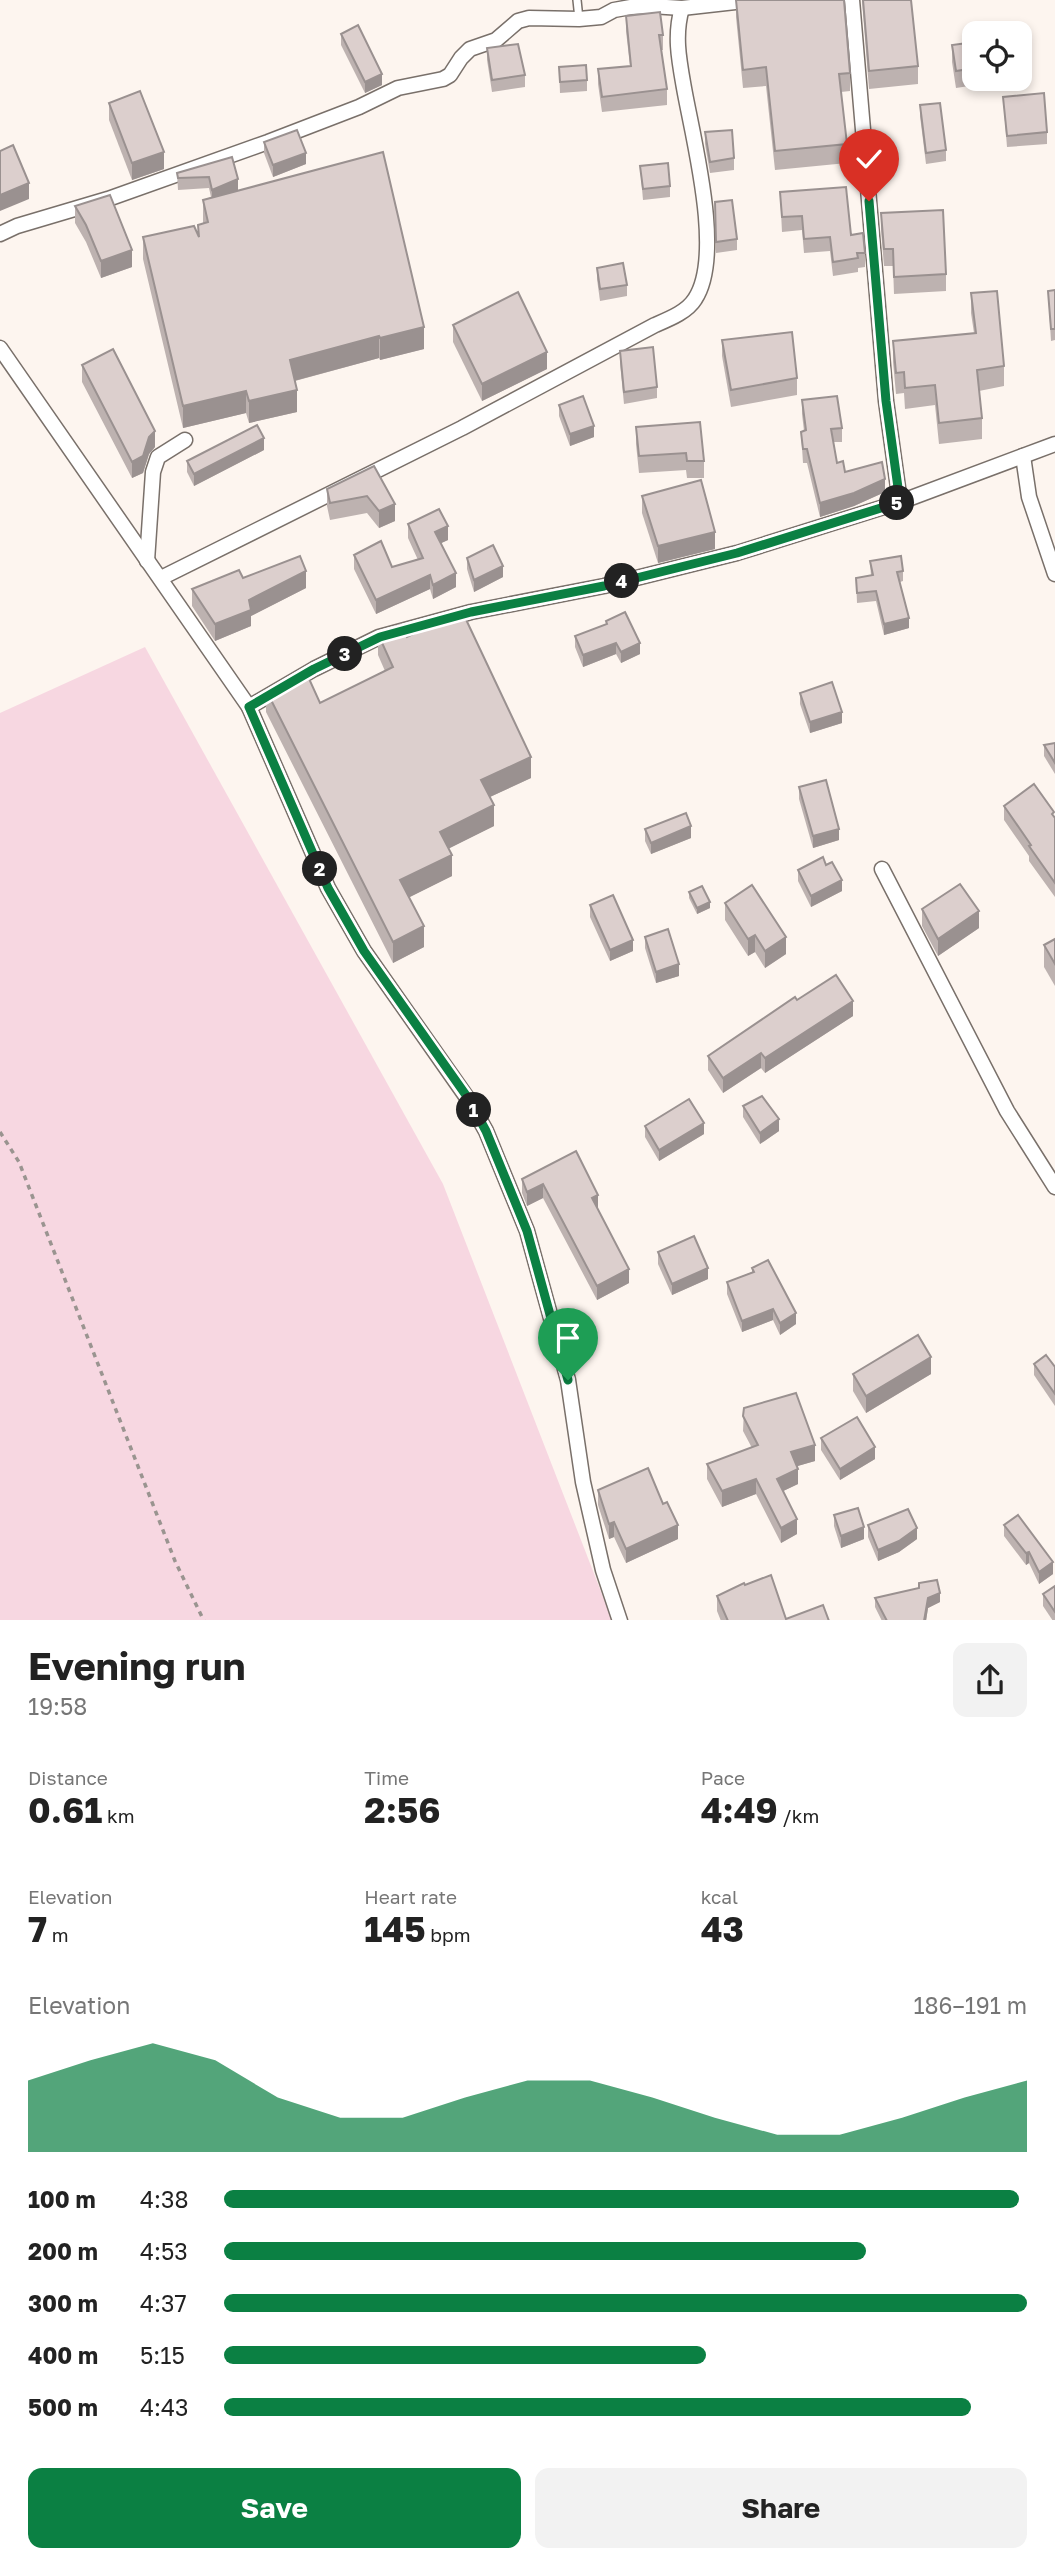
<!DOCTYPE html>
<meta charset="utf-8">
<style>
:root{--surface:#fff;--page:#f2f2f2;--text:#222;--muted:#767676;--accent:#0b8043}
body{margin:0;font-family:"Golos Text",sans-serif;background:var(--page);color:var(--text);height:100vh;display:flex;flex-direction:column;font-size:26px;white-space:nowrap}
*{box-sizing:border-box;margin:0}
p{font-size:23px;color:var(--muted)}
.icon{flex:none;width:38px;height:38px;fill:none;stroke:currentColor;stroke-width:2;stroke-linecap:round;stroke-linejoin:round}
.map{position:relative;height:1620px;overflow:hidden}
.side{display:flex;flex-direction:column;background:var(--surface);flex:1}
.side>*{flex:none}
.fabs{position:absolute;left:962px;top:21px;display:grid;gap:14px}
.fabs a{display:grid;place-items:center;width:70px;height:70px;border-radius:14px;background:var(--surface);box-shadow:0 4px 10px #0003;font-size:35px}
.pin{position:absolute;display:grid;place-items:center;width:60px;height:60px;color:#fff;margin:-72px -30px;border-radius:50% 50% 50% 0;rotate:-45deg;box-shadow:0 0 7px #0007}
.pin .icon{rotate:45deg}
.km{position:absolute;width:35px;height:35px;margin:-18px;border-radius:50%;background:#222;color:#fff;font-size:19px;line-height:35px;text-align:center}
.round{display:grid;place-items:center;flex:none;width:74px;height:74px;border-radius:14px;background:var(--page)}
.head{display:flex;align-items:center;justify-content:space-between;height:119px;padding:0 28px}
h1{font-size:38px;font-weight:700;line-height:52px}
.stats{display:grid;grid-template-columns:repeat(3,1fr);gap:10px;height:119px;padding:7px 28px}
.stats div{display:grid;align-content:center}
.stats b{font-size:35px;font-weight:700}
.stats small{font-size:19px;font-weight:400}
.stats p{font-size:19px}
.chart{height:196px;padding:14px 28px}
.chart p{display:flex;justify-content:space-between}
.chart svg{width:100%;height:126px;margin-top:7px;fill:var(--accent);opacity:.7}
.cta{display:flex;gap:14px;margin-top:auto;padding:14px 28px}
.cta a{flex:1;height:80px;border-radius:14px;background:var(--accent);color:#fff;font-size:28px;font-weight:700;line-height:80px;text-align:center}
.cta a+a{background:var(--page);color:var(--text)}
ul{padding:0 28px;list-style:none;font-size:23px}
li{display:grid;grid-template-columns:112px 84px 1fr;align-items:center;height:52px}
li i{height:18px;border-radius:9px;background:var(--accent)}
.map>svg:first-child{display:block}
</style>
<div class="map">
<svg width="1055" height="1621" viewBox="0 0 1055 1621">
<rect width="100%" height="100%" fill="#fdf5ef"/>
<polygon fill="#f7d7e1" points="145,647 443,1184 612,1620 0,1620 0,713"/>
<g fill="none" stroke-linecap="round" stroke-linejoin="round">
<defs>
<polyline id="service" points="577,0 579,19"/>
<g id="minor">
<polyline points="852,0 886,401 900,502"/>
<polyline points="0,234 17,226 108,199 268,142 359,107 398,88 443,79 450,75 461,58 470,49 496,40 518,21 529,18 579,19 601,17 614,10 631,7 651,6 682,8 753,0"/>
<polyline points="0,348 249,707 328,888 364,951 468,1099 486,1131 527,1231 568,1380 583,1482 603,1570 620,1621"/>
<polyline points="1023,456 1029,497 1055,574"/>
<polyline points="147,561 153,472 158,457 185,440"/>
<path d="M161,578L462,428L655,325C669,319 687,312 695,299C724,255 693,139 684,88C679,60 674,35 682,8"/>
<polyline points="249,707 314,669 379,637 471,612 604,586 737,553 900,502 1055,444"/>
<polyline points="882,869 1007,1111 1055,1187"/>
</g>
</defs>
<use href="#service" stroke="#79706a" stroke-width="10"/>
<use href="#minor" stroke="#79706a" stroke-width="17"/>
<polyline stroke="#9a9490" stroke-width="3.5" stroke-dasharray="5 5" stroke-linecap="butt" points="0,1132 19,1162 175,1561 204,1621"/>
<use href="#service" stroke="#fff" stroke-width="7"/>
<use href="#minor" stroke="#fff" stroke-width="14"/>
</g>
<g fill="#bdb2b0">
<polygon points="736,0 850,73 850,91 841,92 847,144 847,163 775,170 766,86 743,88 736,17"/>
<polygon points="862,0 911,0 918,66 918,84 869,89"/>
<polygon points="626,16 663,35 663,50 661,50 667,89 667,105 602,112 598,84 598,69 630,66 626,31"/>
<polygon points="341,34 382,85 365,93 341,45"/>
<polygon points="975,42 975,79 1015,79 956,88 952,62 952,45"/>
<polygon points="487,48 525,75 525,87 492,92 487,60"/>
<polygon points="559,67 587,80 587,91 560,93"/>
<polygon points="1003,97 1047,132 1047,144 1007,147"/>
<polygon points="109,103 164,169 132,180 109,120"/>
<polygon points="920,105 946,150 946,161 926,164 920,116"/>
<polygon points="705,132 734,158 734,170 710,173 705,144"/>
<polygon points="264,142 306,164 273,177 264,153"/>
<polygon points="232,157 238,190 424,349 380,360 379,358 295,381 297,412 249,423 246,413 183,428 143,259 143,237 198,236 203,224 203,200 211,197 209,188 178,190 177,173"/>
<polygon points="640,166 670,186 670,197 643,200"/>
<polygon points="780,192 851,235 865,253 865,267 858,268 858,272 833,276 830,251 804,253 802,230 782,232"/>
<polygon points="715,202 737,239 737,250 716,253"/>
<polygon points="75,206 132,267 101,278 86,242 75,223"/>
<polygon points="881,213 946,274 946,291 894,294 893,266 884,266 881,230"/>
<polygon points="597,268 627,285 627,296 600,301 597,279"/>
<polygon points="1055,290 1055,340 1051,341 1048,291"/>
<polygon points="971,293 1004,366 1004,386 979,391 982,418 982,439 939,444 935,405 905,409 904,393 896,394 893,362 893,341 974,333 971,313"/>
<polygon points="453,325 547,369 482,401 453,342"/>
<polygon points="722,340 797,378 797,395 731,407 722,356"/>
<polygon points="620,351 657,387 657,398 624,404 620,363"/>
<polygon points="82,365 155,447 149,454 143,473 132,478 82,382"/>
<polygon points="802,400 842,428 842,442 833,442 837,463 845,472 885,492 854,506 820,517 807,463 803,463 801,432 804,431 802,414"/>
<polygon points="559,405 594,437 570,446 559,416"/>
<polygon points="636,427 704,461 704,478 687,478 686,470 639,473 636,444"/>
<polygon points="264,450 194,486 187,472 187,461"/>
<polygon points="374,466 395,521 379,528 367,513 330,520 327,506 327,489"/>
<polygon points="642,496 715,549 658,563 642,513"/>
<polygon points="408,524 448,540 441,543 456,587 433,599 430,589 376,614 354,569 354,555 392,567 418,560 408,538"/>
<polygon points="467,558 503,577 474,592 467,569"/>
<polygon points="870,561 903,571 903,581 900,582 909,628 884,635 876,601 857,603 856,578 871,576"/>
<polygon points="243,578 306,588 251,616 251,626 215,641 192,606 192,589"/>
<polygon points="606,621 640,654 621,663 616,654 583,667 575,647 575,636 606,624"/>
<polygon points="378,634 407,637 531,778 490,797 494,826 449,848 452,876 409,897 424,947 393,963 266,712 266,690 320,703 385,671 378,655"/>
<polygon points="800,693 842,723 810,733 800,704"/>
<polygon points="1055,743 1055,774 1044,756 1044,745"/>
<polygon points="799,787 839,840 813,848 799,799"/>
<polygon points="1004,806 1054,816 1055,818 1055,897 1029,861 1029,856 1004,820"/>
<polygon points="645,829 691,838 651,854 645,841"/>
<polygon points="798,870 842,891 811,907 798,881"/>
<polygon points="689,892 710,908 697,914 689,898"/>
<polygon points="725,903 786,954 765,968 755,952 748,956 725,920"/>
<polygon points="590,905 633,951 610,961 590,917"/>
<polygon points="922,909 979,928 938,956 922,926"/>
<polygon points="645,937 679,976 656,983 645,948"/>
<polygon points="1055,939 1055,986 1044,967 1044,945"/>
<polygon points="797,1000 853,1016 765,1073 761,1068 723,1093 708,1070 708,1056"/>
<polygon points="743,1106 779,1131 760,1144 743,1117"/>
<polygon points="645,1126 704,1134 659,1161 645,1137"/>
<polygon points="522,1179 598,1195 598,1209 629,1283 597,1300 543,1198 527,1206 522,1193"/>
<polygon points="658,1252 708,1279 672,1295 658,1264"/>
<polygon points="752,1268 796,1324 780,1335 773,1320 742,1332 727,1294 727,1282 752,1272"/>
<polygon points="1034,1364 1055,1367 1055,1406 1034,1375"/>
<polygon points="853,1374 931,1374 866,1413 853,1391"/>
<polygon points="744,1408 815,1461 797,1466 798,1484 783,1491 797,1534 781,1543 756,1494 722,1507 707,1479 707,1464 752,1448 743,1431"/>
<polygon points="821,1438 875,1459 840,1480 821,1450"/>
<polygon points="598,1490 678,1539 626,1563 614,1537 609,1539 598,1505"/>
<polygon points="834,1515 864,1539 841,1548 834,1526"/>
<polygon points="868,1525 917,1539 899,1552 878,1561 868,1537"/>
<polygon points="1004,1525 1053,1574 1039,1584 1029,1563 1026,1565 1004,1536"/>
<polygon points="919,1583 940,1602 928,1608 926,1621 882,1621 875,1607 875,1598 919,1588"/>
<polygon points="745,1585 786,1619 829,1621 721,1621 717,1611 717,1596"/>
<polygon points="1055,1586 1055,1621 1053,1621 1043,1606 1043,1594"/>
</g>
<g fill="#9a9190">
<polygon points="382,74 382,85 365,93 365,82"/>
<polygon points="164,152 164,169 132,180 132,163"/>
<polygon points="306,153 306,164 273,177 273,165"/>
<polygon points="238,179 238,191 212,201 212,190"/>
<polygon points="29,183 29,199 0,211 0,195"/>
<polygon points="132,250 132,267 101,278 101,261"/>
<polygon points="424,327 424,349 380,360 380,338"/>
<polygon points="379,336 379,358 290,382 290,360"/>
<polygon points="547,352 547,369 482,401 482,384"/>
<polygon points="297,390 297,412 249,423 249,401"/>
<polygon points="246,391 246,413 183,428 183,406"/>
<polygon points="594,426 594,437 570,446 570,434"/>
<polygon points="155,431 155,447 149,454 143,473 132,478 132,462 149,437"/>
<polygon points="264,438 264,450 194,486 194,474"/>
<polygon points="885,479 885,492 854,506 820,517 820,503"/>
<polygon points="395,504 395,521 379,528 379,511"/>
<polygon points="448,526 448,540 435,546 435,532"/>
<polygon points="715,532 715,549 658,563 658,546"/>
<polygon points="503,566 503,577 474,592 474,580"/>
<polygon points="306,571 306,588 251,616 251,626 215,641 215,624 249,600"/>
<polygon points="456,573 456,587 433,599 433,585"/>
<polygon points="430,575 430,589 376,614 376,600"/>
<polygon points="909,618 909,628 884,635 884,624"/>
<polygon points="616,643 616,654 583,667 583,655"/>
<polygon points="640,643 640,654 621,663 621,652"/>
<polygon points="842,712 842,723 810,733 810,722"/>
<polygon points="531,757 531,778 481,801 481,780"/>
<polygon points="494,805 494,826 440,853 440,832"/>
<polygon points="691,826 691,838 651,854 651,843"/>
<polygon points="839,829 839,840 813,848 813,836"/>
<polygon points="452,855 452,876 400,902 400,880"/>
<polygon points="842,880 842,891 811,907 811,896"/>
<polygon points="710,902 710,908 697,914 697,908"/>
<polygon points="979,911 979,928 938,956 938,939"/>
<polygon points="424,926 424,947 393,963 393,942"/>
<polygon points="755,935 755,952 748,956 748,939"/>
<polygon points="786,937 786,954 765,968 765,951"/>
<polygon points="633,940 633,951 610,961 610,950"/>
<polygon points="679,964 679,976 656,983 656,972"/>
<polygon points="853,1001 853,1016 765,1073 765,1058"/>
<polygon points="761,1053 761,1068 723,1093 723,1078"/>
<polygon points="779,1119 779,1131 760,1144 760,1133"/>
<polygon points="704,1123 704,1134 659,1161 659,1150"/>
<polygon points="543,1184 543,1198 527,1206 527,1192"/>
<polygon points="598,1195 598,1209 592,1198"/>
<polygon points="708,1268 708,1279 672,1295 672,1284"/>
<polygon points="629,1269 629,1283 597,1300 597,1286"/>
<polygon points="773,1309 773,1320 742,1332 742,1321"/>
<polygon points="796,1313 796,1324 780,1335 780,1323"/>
<polygon points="931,1357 931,1374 866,1413 866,1396"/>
<polygon points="815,1445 815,1461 791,1468 791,1452"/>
<polygon points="875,1447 875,1459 840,1480 840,1469"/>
<polygon points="798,1469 798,1484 777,1494 777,1479"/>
<polygon points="756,1479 756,1494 722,1507 722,1491"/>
<polygon points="797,1519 797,1534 781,1543 781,1528"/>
<polygon points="614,1522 614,1537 609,1539 609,1524"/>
<polygon points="678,1525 678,1539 626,1563 626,1549"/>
<polygon points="864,1527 864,1539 841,1548 841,1536"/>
<polygon points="917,1528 917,1539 899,1552 878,1561 878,1550"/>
<polygon points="1029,1552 1029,1563 1026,1565 1026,1553"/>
<polygon points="1053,1562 1053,1574 1039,1584 1039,1572"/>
<polygon points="940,1593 940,1602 928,1608 926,1621 924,1621 928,1598"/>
</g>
<g fill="#dccfcd" stroke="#9a9190" stroke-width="2">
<polygon points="736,0 844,0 850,73 839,74 847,144 775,151 766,67 743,70"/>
<polygon points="863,0 911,0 918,66 869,71"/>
<polygon points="660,12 663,35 659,35 667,89 602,97 598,69 631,66 626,16"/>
<polygon points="358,25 382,74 365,82 341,34"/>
<polygon points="975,42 975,68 956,71 952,45"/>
<polygon points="518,44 525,75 492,80 487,48"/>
<polygon points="586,65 587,80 560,82 559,67"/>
<polygon points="140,91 164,152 132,163 109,103"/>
<polygon points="1044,93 1047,132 1007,136 1003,97"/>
<polygon points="940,103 946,150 926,153 920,105"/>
<polygon points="297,130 306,153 273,165 264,142"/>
<polygon points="732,130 734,158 710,162 705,132"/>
<polygon points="13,145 29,183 0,195 0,151"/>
<polygon points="383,152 424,327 380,338 379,336 290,360 297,390 249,401 246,391 183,406 143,237 194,226 199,237 198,225 208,222 203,200"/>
<polygon points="232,157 238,179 212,190 209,177 178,178 177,173"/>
<polygon points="668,163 670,186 643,189 640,166"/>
<polygon points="846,187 851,235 863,233 865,253 857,253 858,258 833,262 830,237 804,239 802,216 782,217 780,192"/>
<polygon points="110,195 132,250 101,261 86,225 75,206"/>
<polygon points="732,200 737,239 716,242 715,202"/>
<polygon points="943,210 946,274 894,277 893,249 884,249 881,213"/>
<polygon points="623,263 627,285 600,289 597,268"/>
<polygon points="1055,290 1055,329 1051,329 1048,291"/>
<polygon points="997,291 1004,366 977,370 982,418 939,423 935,385 905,388 904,372 896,373 893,341 976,333 971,293"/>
<polygon points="518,292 547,352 482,384 453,325"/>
<polygon points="792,332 797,378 731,390 722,340"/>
<polygon points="653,347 657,387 624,392 620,351"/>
<polygon points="113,349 155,431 149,437 143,456 132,462 82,365"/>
<polygon points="583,396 594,426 570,434 559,405"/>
<polygon points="837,396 842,428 831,429 837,463 843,461 845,472 882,462 885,479 854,493 820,503 807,449 803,449 801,432 806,430 802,400"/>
<polygon points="700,422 704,461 687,461 686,453 639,456 636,427"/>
<polygon points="257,425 264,438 194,474 187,461"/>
<polygon points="374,466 395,504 379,511 367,496 330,503 327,489"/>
<polygon points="701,480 715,532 658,546 642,496"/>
<polygon points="439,509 448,526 435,532 456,573 433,585 430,575 376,600 354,555 381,541 392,567 423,558 408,524"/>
<polygon points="493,545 503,566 474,580 467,558"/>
<polygon points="300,556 306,571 249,600 251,610 215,624 192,589 239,570 243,578"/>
<polygon points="901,556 903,571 897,572 909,618 884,624 876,591 857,593 856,578 873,575 870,561"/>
<polygon points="462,611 531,757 481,780 494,805 440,832 452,855 400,880 424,926 393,942 266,690 306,672 320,703 393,667 378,634 401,624 407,637"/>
<polygon points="625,612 640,643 621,652 616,643 583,655 575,636 607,624 606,621"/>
<polygon points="832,682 842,712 810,722 800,693"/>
<polygon points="1055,743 1055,763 1044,745"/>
<polygon points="826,780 839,829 813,836 799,787"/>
<polygon points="1034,784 1054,812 1052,814 1055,818 1055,883 1029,846 1031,845 1004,806"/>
<polygon points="686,813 691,826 651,843 645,829"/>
<polygon points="823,857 826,865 832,862 842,880 811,896 798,870"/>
<polygon points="960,884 979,911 938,939 922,909"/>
<polygon points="752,885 786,937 765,951 755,935 748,939 725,903"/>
<polygon points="702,886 710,902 697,908 689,892"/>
<polygon points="613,895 633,940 610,950 590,905"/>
<polygon points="668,929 679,964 656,972 645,937"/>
<polygon points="1055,939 1055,964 1044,945"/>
<polygon points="836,975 853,1001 765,1058 761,1053 723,1078 708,1056 795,997 797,1000"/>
<polygon points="762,1096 779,1119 760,1133 743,1106"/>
<polygon points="689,1099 704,1123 659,1150 645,1126"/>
<polygon points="576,1151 598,1195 592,1198 629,1269 597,1286 543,1184 527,1192 522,1179"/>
<polygon points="694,1236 708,1268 672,1284 658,1252"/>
<polygon points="768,1260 796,1313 780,1323 773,1309 742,1321 727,1282 754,1272 752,1268"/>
<polygon points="918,1335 931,1357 866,1396 853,1374"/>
<polygon points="1046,1355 1055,1367 1055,1394 1034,1364"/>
<polygon points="796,1393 815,1445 791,1452 798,1469 777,1479 797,1519 781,1528 756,1479 722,1491 707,1464 758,1445 743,1416 744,1408"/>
<polygon points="857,1417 875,1447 840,1469 821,1438"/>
<polygon points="648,1468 663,1504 667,1502 678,1525 626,1549 614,1522 609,1524 598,1490"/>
<polygon points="858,1508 864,1527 841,1536 834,1515"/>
<polygon points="908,1509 917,1528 899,1541 878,1550 868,1525"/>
<polygon points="1018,1515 1053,1562 1039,1572 1029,1552 1026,1553 1004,1525"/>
<polygon points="771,1575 786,1619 823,1605 829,1621 728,1621 717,1596 744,1583 745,1585"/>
<polygon points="937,1580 940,1593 928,1598 924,1621 887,1621 875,1598 919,1588 919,1583"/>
<polygon points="1055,1586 1055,1612 1043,1594"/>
</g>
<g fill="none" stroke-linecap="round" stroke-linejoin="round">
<defs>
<polyline id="route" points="568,1380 527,1231 486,1131 468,1098 364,951 328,888 249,707 314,669 380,637 471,612 604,586 737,553 900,502 886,401 869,201"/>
</defs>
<use href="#route" stroke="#fff" stroke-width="14"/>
<use href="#route" stroke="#0b8043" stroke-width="9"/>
</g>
</svg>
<div class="fabs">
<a><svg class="icon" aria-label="locate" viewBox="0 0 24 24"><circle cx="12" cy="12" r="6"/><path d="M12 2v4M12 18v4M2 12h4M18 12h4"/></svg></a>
</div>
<div class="pin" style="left:568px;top:1380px;background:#1e9e55"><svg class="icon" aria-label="arrive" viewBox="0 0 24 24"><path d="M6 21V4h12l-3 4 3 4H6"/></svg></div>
<div class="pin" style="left:869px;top:201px;background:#d93025"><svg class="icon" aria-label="check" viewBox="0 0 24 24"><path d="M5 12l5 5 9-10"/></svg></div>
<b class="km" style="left:474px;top:1110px">1</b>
<b class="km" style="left:320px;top:869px">2</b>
<b class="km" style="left:345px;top:654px">3</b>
<b class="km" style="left:622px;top:581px">4</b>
<b class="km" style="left:897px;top:503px">5</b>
</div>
<section class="side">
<div class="head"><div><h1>Evening run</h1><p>19:58</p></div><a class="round"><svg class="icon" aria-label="share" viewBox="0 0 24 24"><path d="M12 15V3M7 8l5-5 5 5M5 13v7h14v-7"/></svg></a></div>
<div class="stats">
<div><p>Distance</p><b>0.61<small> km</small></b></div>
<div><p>Time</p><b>2:56</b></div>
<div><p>Pace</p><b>4:49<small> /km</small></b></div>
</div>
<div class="stats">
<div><p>Elevation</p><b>7<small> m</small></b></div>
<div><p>Heart rate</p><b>145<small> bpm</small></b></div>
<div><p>kcal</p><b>43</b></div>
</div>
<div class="chart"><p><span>Elevation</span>186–191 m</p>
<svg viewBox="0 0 160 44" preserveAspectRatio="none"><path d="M0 44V19L10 12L20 6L30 12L40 25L50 32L60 32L70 25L80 19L90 19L100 25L110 32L120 38L130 38L140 32L150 25L160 19V44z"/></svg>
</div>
<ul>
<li><b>100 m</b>4:38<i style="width:99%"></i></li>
<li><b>200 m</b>4:53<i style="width:80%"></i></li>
<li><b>300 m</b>4:37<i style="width:100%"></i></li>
<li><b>400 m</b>5:15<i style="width:60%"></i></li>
<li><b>500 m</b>4:43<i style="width:93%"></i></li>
</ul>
<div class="cta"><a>Save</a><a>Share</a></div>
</section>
